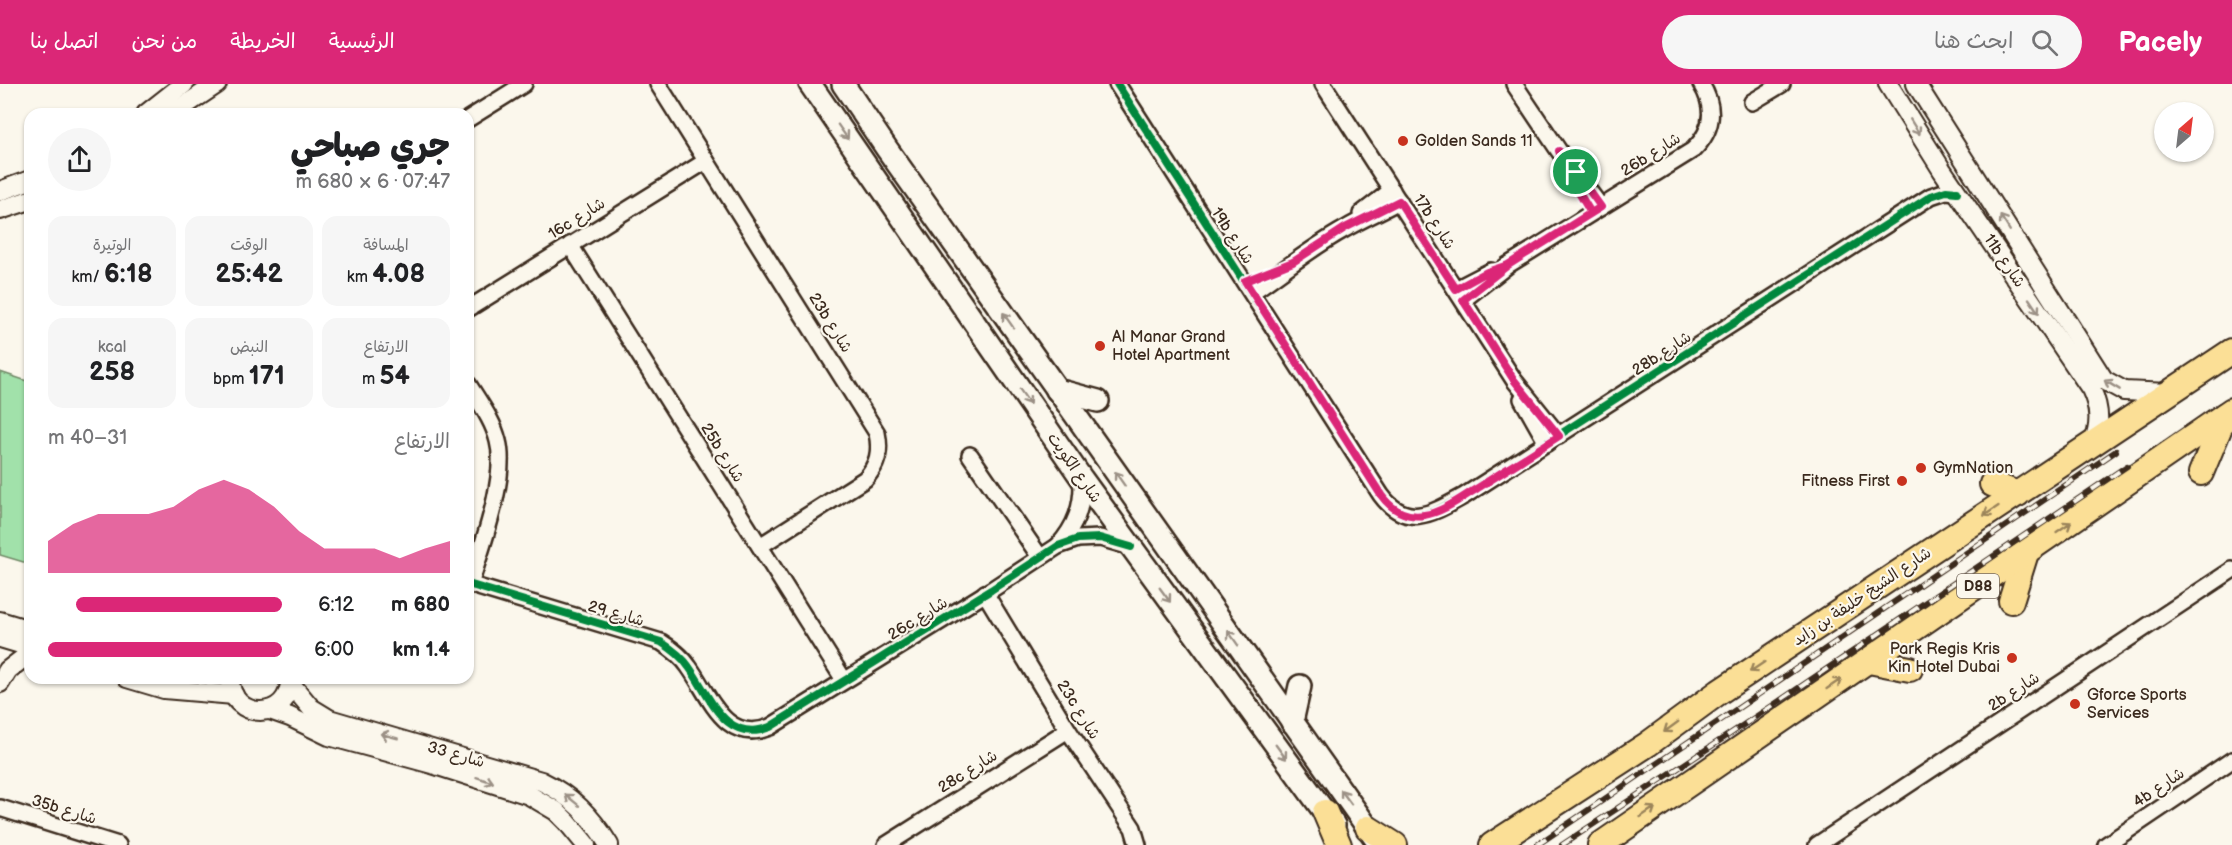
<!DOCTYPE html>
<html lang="ar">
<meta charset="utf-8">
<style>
:root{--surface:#fff;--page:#f6f6f6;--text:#202124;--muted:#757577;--accent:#db2777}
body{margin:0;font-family:"Balsamiq Sans","Playpen Sans Arabic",sans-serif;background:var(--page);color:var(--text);direction:rtl;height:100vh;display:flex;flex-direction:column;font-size:22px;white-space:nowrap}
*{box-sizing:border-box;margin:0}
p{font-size:20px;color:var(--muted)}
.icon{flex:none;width:33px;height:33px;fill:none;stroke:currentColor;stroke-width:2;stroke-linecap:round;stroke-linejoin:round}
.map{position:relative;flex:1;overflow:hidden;direction:ltr}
.sheet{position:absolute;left:24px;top:24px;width:450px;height:576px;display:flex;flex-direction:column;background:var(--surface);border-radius:18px;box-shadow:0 2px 4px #0004;direction:rtl}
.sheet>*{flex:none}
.needle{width:39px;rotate:28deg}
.controls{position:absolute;left:2154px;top:18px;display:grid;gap:12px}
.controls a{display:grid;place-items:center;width:60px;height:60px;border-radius:50%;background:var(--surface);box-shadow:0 2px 4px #0004;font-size:30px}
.pin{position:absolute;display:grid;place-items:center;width:51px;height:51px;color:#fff;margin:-26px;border:3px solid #fff;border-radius:50%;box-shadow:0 2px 6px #0007}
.round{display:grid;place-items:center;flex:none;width:63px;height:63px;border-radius:32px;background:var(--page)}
.overview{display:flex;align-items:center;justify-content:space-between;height:102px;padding:0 24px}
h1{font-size:33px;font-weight:800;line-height:45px}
.metrics{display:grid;grid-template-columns:repeat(3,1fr);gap:9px;height:102px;padding:6px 24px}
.metrics div{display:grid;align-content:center;border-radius:15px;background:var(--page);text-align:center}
.metrics b{font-size:26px;font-weight:800}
.metrics small{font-size:16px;font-weight:400}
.metrics p{font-size:16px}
.chart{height:168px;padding:12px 24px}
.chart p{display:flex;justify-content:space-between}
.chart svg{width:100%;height:108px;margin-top:6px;fill:var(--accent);opacity:.7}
ul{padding:0 24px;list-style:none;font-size:20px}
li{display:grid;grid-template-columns:96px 72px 1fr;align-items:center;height:45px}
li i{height:15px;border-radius:8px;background:var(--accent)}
header{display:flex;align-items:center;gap:36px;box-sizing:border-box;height:84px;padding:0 30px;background:var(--accent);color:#fff}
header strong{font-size:28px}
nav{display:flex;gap:33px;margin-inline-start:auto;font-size:21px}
.search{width:420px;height:54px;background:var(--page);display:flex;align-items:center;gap:15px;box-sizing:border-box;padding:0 21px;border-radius:33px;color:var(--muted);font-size:22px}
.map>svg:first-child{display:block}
</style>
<header>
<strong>Pacely</strong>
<div class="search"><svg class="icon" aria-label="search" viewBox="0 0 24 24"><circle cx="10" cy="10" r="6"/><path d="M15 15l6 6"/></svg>ابحث هنا</div>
<nav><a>الرئيسية</a><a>الخريطة</a><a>من نحن</a><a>اتصل بنا</a></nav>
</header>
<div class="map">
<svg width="2232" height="761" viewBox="0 0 2232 761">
<rect width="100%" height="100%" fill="#fbf7ec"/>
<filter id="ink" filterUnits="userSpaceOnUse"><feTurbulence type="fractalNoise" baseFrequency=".0167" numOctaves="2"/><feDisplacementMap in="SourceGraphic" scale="12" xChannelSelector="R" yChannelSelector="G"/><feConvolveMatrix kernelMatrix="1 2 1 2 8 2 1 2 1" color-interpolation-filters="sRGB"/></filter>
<g filter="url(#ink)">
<polygon fill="#a1e1aa" stroke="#6e8664" stroke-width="1.5" points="0,288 30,298 30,480 0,471"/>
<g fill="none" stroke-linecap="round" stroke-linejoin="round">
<defs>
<g id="minor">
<path d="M658,0L877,349C881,367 878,381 865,395L760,462"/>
<path d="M1117,0L1381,411C1407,446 1433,429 1464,412L1931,112L1946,107L1957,108"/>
<polyline points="1323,0 1514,296 1559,352"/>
<polyline points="1514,0 1559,67 1601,123"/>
<polyline points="1752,18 1782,0"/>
<polyline points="468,35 524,0"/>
<polyline points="1361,130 1392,106"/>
<polyline points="570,161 844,596"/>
<polyline points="1456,205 1491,187"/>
<path d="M1252,208C1283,187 1312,163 1345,145C1362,135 1381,127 1399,117"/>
<path d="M1463,216L1508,181L1693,66C1713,47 1716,24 1701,0"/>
<polyline points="468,225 706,77"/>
<path d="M468,300C479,318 493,336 498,357C508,393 481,464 470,501"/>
<polyline points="1522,315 1547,359"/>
<polyline points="970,371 1040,473"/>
<path d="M1058,462C1076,442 1083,422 1082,395"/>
<path d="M468,500L661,558C672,565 682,572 689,583C710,612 725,661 770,643L991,506L1058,462L1078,455L1100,454L1131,463"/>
<polyline points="985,509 1068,646 1133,744 1138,761"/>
<polyline points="0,724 118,761"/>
<polyline points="886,761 1068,646"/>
<polyline points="1817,761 2232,486"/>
<polyline points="2106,761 2232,676"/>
</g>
<g id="tertiary">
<path d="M1888,0L1942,86L2091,305C2100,324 2101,341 2093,360"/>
<polyline points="1916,0 2104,296 2124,307 2169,309"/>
<polyline points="146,30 184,0"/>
<polyline points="172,30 217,0"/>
<polyline points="0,107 30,96"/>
<polyline points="0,126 30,116"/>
<polyline points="0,537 30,546"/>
<polyline points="0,554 30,563"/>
<polyline points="127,594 164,605 234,611"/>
<path d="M230,594C229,638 292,638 290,594"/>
<polyline points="0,599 8,586 30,569"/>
<path d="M291,600L311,624L329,635L541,697C572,712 591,732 609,761"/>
<polyline points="270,626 290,633 329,652 432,680 529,711 556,727 567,738 586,761"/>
</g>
<g id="secondary">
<polyline points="810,0 1082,395 1334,741"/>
<polyline points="843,0 887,65 1377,757"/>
<polyline points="1057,306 1098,317"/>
<polyline points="1292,638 1300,602"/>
</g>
<g id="primary">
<polyline points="2201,389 2225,331"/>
<polyline points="1992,400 2018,410"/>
<polyline points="2011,517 2026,469"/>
<polyline points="1869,577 1910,585"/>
<polyline points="1325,728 1339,761"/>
<polyline points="1368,744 1395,761"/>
<polyline points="1492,761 1648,660 1719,608 2232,267"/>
<polyline points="1600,761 2232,326"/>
</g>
</defs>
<use href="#minor" stroke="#3b2a1e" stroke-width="20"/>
<use href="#tertiary" stroke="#3b2a1e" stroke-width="22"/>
<use href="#secondary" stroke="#3b2a1e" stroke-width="26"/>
<use href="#primary" stroke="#3b2a1e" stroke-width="28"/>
<use href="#minor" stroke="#fbf7ec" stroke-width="15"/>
<use href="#tertiary" stroke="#fbf7ec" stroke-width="18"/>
<use href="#secondary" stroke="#fbf7ec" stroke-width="21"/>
<use href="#primary" stroke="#fbdf96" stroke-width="24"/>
<defs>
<g id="rail">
<polyline points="1537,761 2116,367"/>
<polyline points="1562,761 1772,622 2127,382"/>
</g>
</defs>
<use href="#rail" stroke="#3b2a1e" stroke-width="6"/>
<use href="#rail" stroke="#fbf7ec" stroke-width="4" stroke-dasharray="11" stroke-linecap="butt"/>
<defs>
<g id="cycleway">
<path d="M1117,0L1381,411C1407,446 1433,429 1464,412L1931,112L1946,107L1957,108"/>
<path d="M468,500L661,558C672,565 682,572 689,583C710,612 725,661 770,643L991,506L1058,462L1078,455L1100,454L1131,463"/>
</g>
</defs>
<use href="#cycleway" stroke="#fbf7ec" stroke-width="11"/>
<use href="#cycleway" stroke="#00873e" stroke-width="8"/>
</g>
<defs><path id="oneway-shaft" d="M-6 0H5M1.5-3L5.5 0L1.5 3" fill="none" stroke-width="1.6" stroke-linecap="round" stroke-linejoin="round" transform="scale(1.5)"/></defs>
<g stroke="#9b9085">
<use href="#oneway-shaft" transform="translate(1915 43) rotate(58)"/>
<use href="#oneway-shaft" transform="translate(843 48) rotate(55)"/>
<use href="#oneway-shaft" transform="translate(2005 139) rotate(-122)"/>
<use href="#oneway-shaft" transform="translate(2034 222) rotate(56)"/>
<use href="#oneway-shaft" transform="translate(1008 236) rotate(-125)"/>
<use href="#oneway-shaft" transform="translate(2112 301) rotate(-149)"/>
<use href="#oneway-shaft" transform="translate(1025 313) rotate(55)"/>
<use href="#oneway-shaft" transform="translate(1120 395) rotate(-125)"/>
<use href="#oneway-shaft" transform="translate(1165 511) rotate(54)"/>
<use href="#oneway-shaft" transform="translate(1233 554) rotate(-125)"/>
<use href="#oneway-shaft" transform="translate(389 652) rotate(-165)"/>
<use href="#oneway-shaft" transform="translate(1281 668) rotate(54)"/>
<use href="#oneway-shaft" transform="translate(485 696) rotate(18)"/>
<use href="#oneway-shaft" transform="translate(1346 713) rotate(-126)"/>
<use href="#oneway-shaft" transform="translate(572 716) rotate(-141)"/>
</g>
<g stroke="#9b845a">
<use href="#oneway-shaft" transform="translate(1991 427) rotate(146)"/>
<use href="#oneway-shaft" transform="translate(2064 443) rotate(-34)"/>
<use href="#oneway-shaft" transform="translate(1757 583) rotate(146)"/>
<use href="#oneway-shaft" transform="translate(1834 600) rotate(-34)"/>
<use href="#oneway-shaft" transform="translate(1671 643) rotate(144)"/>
<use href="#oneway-shaft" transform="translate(1648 728) rotate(-34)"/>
</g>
</g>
<g fill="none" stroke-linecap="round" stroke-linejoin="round" filter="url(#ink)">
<defs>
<path id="route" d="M1576,88L1601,123L1508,181L1487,188L1456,205L1399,117L1345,144L1293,178L1245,197L1381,411C1391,425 1406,434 1424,431C1444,428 1464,412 1481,402C1507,385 1533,369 1559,352L1514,296L1463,216L1508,181L1591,129L1569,92L1559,67L1576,88"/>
</defs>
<use href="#route" stroke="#fff" stroke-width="12"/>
<use href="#route" stroke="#db2777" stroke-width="8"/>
</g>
<g fill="#c8321e" stroke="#fbf7ec" stroke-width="2">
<circle cx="1403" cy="57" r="6"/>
<circle cx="1100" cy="262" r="6"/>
<circle cx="1921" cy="384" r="6"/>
<circle cx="1902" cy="397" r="6"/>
<circle cx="2012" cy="574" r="6"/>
<circle cx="2075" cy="620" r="6"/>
</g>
<g text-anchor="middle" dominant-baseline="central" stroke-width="4.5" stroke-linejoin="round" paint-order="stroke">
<rect fill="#fbf7ec" stroke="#75685c" stroke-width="1.5" x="1957" y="490" width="42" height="24" rx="4.5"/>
<g font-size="15" font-weight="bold" fill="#3b2a1e">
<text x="1978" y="502">D88</text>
</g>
<g font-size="16" fill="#3b2a1e" stroke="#fbf7ec" text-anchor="start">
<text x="1415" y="57">Golden Sands 11</text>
<text x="1112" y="253">Al Manar Grand<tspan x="1112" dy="18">Hotel Apartment</tspan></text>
<text x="1933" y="384">GymNation</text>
<text x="1890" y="397" text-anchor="end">Fitness First</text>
<text x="2000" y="565" text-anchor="end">Park Regis Kris<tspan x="2000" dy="18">Kin Hotel Dubai</tspan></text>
<text x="2087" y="611">Gforce Sports<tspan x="2087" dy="18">Services</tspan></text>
</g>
<g font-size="16" fill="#3b2a1e" stroke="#fbf7ec">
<text transform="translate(1651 71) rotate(-32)">26b شارع</text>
<text transform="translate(577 135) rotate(-32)">16c شارع</text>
<text transform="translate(1434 138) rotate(57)">17b شارع</text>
<text transform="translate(1232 152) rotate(57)">19b شارع</text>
<text transform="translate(2004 177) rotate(56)">11b شارع</text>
<text transform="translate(830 239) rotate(58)">23b شارع</text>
<text transform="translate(1662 270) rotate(-33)">28b شارع</text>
<text transform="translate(722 369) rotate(58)">25b شارع</text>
<text transform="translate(1074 384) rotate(55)">شارع الكويت</text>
<text transform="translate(1862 513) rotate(-34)">شارع الشيخ خليفة بن زايد</text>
<text transform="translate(616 530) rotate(16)">شارع 29</text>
<text transform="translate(918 535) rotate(-32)">26c شارع</text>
<text transform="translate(2014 608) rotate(-33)">2b شارع</text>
<text transform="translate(1078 626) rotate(58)">23c شارع</text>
<text transform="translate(456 671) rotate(16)">شارع 33</text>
<text transform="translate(968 688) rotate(-32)">28c شارع</text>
<text transform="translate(2159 704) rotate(-34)">4b شارع</text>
<text transform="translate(64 726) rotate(17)">35b شارع</text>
</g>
</g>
</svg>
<div class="controls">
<a><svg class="needle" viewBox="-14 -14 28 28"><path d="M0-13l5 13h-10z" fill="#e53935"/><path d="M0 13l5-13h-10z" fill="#757577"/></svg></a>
</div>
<div class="pin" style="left:1576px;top:88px;background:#1e9e55"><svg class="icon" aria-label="arrive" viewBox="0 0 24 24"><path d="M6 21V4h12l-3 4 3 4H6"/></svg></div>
<section class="sheet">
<div class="overview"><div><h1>جري صباحي</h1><p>07:47 · 6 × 680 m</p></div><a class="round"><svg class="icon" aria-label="share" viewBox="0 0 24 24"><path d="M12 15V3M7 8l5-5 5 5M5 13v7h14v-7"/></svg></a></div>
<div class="metrics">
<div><p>المسافة</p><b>4.08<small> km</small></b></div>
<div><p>الوقت</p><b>25:42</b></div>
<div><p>الوتيرة</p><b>6:18<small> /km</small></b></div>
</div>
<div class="metrics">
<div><p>الارتفاع</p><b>54<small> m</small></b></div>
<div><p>النبض</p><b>171<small> bpm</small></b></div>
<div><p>kcal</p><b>258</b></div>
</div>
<div class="chart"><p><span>الارتفاع</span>31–40 m</p>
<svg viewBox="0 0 160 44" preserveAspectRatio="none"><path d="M0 44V31L10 24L20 20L30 20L40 20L50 17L60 10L70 6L80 10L90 17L100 27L110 34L120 34L130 34L140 38L150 34L160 31V44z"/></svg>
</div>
<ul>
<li><b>680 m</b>6:12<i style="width:88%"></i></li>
<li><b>1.4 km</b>6:00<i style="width:100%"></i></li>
</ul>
</section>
</div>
